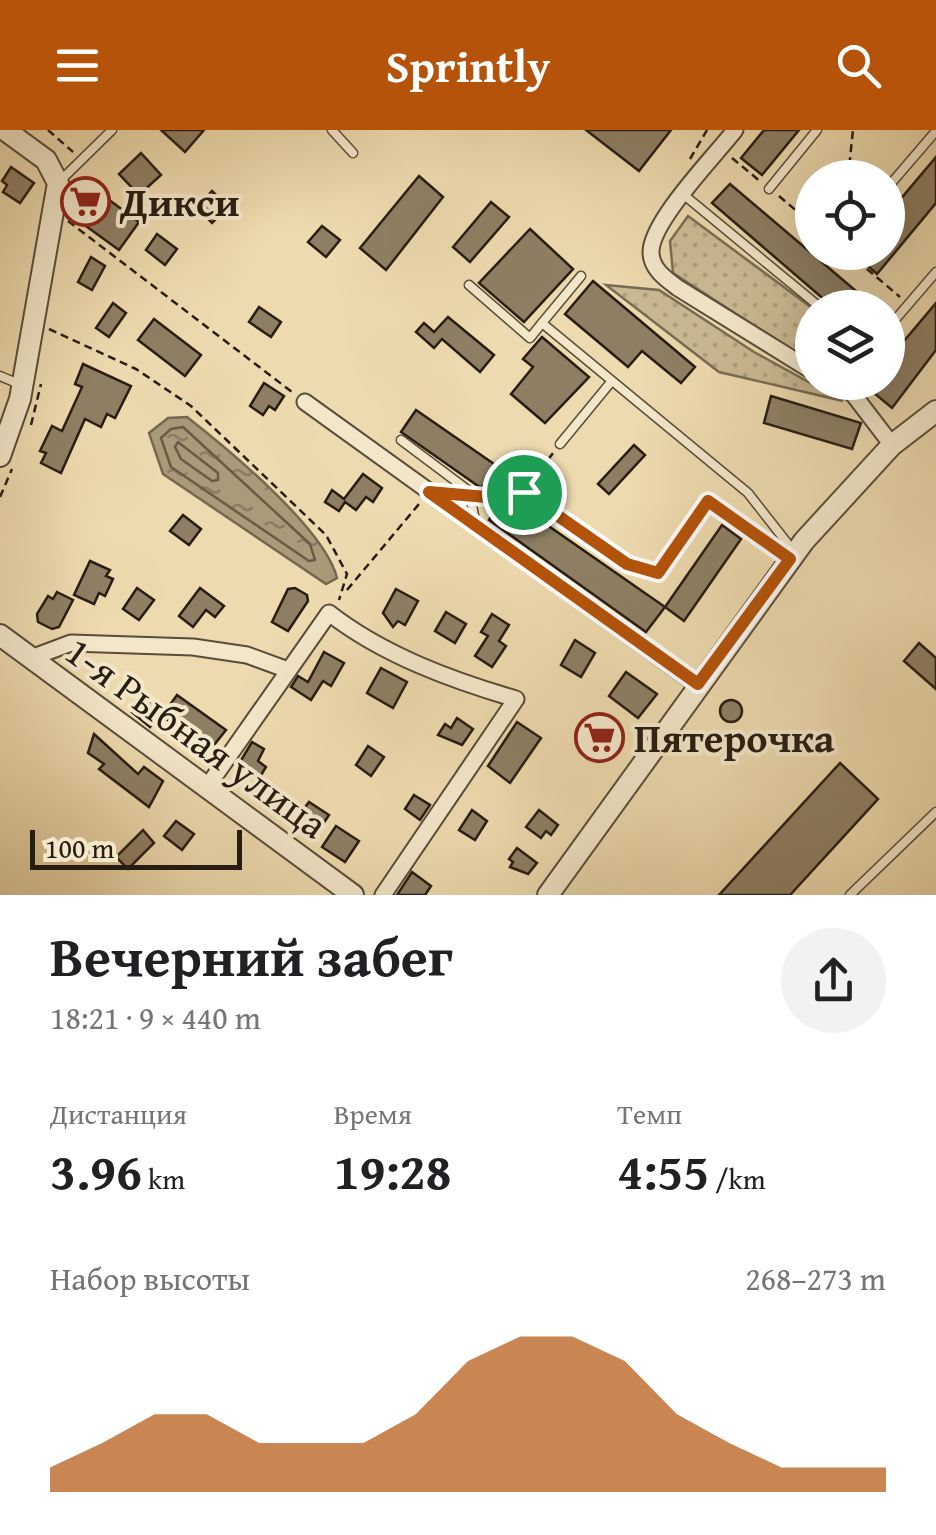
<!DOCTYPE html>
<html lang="ru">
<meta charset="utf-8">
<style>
:root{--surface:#fff;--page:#f2f2f2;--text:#202124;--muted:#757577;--accent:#b45309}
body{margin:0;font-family:"Gentium Book Plus",serif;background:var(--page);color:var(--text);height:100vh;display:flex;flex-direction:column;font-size:38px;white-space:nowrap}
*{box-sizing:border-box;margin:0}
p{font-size:32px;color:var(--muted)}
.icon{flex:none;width:55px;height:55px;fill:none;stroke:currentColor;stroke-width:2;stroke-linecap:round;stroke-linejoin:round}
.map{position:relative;height:765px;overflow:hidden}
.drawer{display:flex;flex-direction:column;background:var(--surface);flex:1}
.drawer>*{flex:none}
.tools{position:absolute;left:795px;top:30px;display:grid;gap:20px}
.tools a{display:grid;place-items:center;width:110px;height:110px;border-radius:50%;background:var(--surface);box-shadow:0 10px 40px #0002;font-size:50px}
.scale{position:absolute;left:30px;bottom:25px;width:212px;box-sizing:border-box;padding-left:10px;border:5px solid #271d13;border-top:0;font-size:28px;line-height:35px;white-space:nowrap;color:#271d13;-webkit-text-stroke:8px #f3e7ca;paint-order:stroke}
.pin{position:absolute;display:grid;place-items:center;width:85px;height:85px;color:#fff;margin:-42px;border:5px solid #fff;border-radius:50%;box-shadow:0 2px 10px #0007}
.round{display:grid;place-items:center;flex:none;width:105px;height:105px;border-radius:52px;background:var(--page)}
.summary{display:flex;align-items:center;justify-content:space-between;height:170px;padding:0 50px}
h1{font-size:55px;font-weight:600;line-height:75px}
.figures{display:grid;grid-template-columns:repeat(3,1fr);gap:15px;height:170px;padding:10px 50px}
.figures div{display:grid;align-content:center}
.figures b{font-size:50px;font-weight:600}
.figures small{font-size:28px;font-weight:400}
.figures p{font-size:28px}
.chart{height:280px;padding:20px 50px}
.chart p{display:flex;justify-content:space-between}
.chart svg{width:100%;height:180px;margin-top:10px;fill:var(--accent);opacity:.7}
header{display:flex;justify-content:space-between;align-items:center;height:130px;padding:0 50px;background:var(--accent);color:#fff;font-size:45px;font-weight:600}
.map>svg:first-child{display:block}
</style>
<header><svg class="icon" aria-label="menu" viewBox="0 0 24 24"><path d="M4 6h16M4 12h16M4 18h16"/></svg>Sprintly<svg class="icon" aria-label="search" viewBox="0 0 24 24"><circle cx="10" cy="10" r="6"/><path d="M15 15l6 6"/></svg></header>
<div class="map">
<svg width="936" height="765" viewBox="0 0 936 765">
<defs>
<pattern id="grass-dots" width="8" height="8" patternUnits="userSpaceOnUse" patternTransform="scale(2.5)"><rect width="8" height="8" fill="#cbba94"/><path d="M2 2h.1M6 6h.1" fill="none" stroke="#ae9f7f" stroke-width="1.8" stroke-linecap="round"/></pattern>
<pattern id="water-ripples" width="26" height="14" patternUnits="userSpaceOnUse" patternTransform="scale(2.5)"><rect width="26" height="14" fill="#aa9a79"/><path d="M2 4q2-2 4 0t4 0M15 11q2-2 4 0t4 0" fill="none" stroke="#8a7d62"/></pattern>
</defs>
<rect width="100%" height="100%" fill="#eddaae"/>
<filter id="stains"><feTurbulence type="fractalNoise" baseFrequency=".002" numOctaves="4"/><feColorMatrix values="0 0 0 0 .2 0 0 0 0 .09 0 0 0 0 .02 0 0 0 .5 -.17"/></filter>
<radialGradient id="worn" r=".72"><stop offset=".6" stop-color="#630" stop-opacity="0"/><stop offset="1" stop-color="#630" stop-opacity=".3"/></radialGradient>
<g fill="url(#grass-dots)" stroke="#796c54" stroke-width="2.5">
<polygon points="688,86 812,178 812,233 673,143 670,111"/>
<polygon points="606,155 659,160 754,222 843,271 719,242"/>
</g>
<path fill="url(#water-ripples)" stroke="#766850" stroke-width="2.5" d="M187,287C228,319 325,399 337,448L326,454L163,344L149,303L168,288Z"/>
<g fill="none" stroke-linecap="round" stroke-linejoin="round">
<g stroke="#685c46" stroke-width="2.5">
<polygon points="183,297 310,414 315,430 309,431 171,337 161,308 171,299"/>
<polygon points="178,312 218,343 218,350 212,351 181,329 175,317"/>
</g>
</g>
<g fill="#8e7f64" stroke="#271d13" stroke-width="2.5">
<polygon points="161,0 204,0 185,22"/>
<polygon points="586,0 671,0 639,41"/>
<polygon points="764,0 799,0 762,45 741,28"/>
<polygon points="141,23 161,45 139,65 119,44"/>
<polygon points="936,27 936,73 877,144 852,122 888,122 888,84"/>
<polygon points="11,37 34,53 20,73 3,62 7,55 2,51"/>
<polygon points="419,46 443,67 386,140 360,118"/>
<polygon points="730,54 876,178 834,178 712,73"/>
<polygon points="93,58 139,92 119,120 72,86"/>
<polygon points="212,61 228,77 212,93 197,77"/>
<polygon points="491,72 509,87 470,132 453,117"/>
<polygon points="322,96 340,110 326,127 308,112"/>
<polygon points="530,99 573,139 524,192 479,153"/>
<polygon points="157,104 177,119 165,135 146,120"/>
<polygon points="91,127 105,136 92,160 78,152"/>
<polygon points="593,151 695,237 681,253 642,221 628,237 565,184"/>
<polygon points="113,173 126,183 109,207 96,198"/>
<polygon points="936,173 936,220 892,278 861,252 888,252 888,230"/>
<polygon points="259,177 281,192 271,207 249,192"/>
<polygon points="448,187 494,225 480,242 442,209 434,218 416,202 424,193 434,202"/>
<polygon points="154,189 201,225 185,246 138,210"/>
<polygon points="542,207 589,247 545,293 511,264 533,237 523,229"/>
<polygon points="83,234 131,256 115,288 107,284 101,297 85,289 61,343 41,333 46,323 40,321 52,296 62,301 82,257 75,254"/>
<polygon points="264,253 284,266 275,280 269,276 263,285 250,276"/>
<polygon points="771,266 861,293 852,319 764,293"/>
<polygon points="416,280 497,336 481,358 401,302"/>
<polygon points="634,315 645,325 609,364 598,354"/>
<polygon points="363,344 382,358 373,372 366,367 356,380 345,372 339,381 325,372 332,360 344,369"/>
<polygon points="504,365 665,477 646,502 489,390"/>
<polygon points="183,385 201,399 189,415 170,401"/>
<polygon points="722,395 741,409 684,491 665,477"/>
<polygon points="90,431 110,440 106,446 113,449 105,466 99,463 94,474 74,465"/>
<polygon points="137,458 154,470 139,490 123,479"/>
<polygon points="200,458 224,476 215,487 206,480 193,497 179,486"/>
<polygon points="295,458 307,465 308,471 288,501 272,492 288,459"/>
<polygon points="396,459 418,471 405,495 398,491 393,497 383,483"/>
<polygon points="57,462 73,470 59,497 52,499 38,492 37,484 48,466 53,469"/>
<polygon points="446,482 466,494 455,513 435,501"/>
<polygon points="492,484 509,495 499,511 506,516 492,537 475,526 488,506 481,502"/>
<polygon points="575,510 595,523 581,547 561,535"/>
<polygon points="919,513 936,528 936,559 904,531"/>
<polygon points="324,522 344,533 331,556 323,551 311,570 291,557 298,546 308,552"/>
<polygon points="381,538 407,552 393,578 367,563"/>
<polygon points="626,542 657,564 638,588 609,566"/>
<polygon points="177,565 226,600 214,615 180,590 176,596 162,586"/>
<polygon points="145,567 163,581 150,597 132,582"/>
<circle cx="731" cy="581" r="11"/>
<polygon points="457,588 473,599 462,615 438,605 445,594 451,598"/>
<polygon points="517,592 541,608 510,653 488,636"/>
<polygon points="596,592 614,605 602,623 584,610"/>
<polygon points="94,604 138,644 144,637 163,651 149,677 99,639 104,634 88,623"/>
<polygon points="252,612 264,619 258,631 266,637 258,650 237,637"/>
<polygon points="368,616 384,627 371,646 356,635"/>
<polygon points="840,633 878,669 790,765 719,765"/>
<polygon points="414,665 430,675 420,690 405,679"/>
<polygon points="286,670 302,681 309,672 329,685 321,697 309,688 303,697 279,681"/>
<polygon points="472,680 487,691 475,710 459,700"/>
<polygon points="539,680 558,695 551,705 546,701 541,708 526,697"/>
<polygon points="176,691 194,704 182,720 164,706"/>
<polygon points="336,696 359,711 345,732 322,717"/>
<polygon points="143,700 154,713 128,739 116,727"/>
<polygon points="517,718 537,733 528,744 510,737 513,732 509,729"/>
<polygon points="412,742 431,756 425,765 397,765"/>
</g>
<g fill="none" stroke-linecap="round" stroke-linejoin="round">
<defs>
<g id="service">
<polyline points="332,0 353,23"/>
<polyline points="58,53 112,0"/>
<polyline points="888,57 936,1"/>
<polyline points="769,59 817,0"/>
<polyline points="684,65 821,178"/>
<polyline points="581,146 542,193 748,363 795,423"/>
<polyline points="469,155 530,208 542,193"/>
<polyline points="888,198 936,142"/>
<polyline points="0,246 19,254"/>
<polyline points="401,310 469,361 475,390"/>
<polyline points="560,314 611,252"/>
<polyline points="658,443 708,371 791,429"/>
<polyline points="850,765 936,682"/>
</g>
<g id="minor">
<path d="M735,0C715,26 651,91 651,122C651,139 666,149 678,158L812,241"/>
<polyline points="833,252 853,264 892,315"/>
<polyline points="305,272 698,555"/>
<polyline points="31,528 71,513 193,517 247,525 288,540"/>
<path d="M207,657L329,483C383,525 451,550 516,569L383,765"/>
</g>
<g id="tertiary">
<polyline points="0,326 20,269 58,53 46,30 5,0"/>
<polyline points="0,505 353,765"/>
<polyline points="548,765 804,411 892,315 936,281"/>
</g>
</defs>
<use href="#service" stroke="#584c3a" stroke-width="11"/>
<use href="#minor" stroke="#584c3a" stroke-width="19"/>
<use href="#tertiary" stroke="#584c3a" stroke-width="24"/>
<g stroke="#271d13" stroke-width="2.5" stroke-dasharray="8 5" stroke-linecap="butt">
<polyline points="48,0 73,22"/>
<polyline points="732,28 761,52"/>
<polyline points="690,29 707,0"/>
<polyline points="848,48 853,0"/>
<polyline points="779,66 812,94"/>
<polyline points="68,91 292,262"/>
<polyline points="847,122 900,167"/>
<polyline points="49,199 136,239 191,276 326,405 347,444 339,470"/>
<polyline points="31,295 41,254"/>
<polyline points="525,361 553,323"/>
<polyline points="0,367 12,339"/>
<polyline points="481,367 519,358 627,434 647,440"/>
<polyline points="347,460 419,374"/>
</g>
<use href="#service" stroke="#f3e7ca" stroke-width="8"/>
<use href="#minor" stroke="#f3e7ca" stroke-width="15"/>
<use href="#tertiary" stroke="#f3e7ca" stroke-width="20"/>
</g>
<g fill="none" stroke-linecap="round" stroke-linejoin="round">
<defs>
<polygon id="route" points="518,358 627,434 658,443 708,371 790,429 698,554 429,362 486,367"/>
</defs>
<use href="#route" stroke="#fff" stroke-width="20"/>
<use href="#route" stroke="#b45309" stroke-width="12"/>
</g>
<defs>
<symbol id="supermarket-ring" viewBox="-11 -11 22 22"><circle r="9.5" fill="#f3e7ca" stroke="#8f2418" stroke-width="1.5"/><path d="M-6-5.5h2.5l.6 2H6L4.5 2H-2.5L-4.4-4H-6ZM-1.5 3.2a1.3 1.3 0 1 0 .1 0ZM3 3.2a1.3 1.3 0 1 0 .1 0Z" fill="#8f2418"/></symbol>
</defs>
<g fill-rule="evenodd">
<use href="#supermarket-ring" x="58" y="44" width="55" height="55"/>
<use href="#supermarket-ring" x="572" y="580" width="55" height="55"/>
</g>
<g text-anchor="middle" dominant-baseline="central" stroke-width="8" stroke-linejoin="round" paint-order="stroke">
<g font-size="40" font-weight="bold" fill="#271d13" stroke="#f3e7ca" text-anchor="start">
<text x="120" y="71">Дикси</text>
<text x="634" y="607">Пятерочка</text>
</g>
<g font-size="40" fill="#271d13" stroke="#f3e7ca">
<text transform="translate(197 607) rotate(36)">1-я Рыбная улица</text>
</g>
</g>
<rect width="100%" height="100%" filter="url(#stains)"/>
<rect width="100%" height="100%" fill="url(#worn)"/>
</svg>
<div class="tools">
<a><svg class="icon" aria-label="locate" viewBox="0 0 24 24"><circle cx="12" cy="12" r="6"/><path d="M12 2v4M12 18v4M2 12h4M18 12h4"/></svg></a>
<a><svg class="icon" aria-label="layers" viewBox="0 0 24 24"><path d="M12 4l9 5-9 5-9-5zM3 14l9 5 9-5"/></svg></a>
</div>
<div class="scale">100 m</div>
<div class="pin" style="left:524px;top:362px;background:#1e9e55"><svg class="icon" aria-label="arrive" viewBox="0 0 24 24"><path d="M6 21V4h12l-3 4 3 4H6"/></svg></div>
</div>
<section class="drawer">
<div class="summary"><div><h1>Вечерний забег</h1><p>18:21 · 9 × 440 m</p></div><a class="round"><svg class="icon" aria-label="share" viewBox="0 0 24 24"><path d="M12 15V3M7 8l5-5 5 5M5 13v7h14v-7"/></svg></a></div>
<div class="figures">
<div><p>Дистанция</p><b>3.96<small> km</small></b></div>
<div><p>Время</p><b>19:28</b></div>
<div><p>Темп</p><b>4:55<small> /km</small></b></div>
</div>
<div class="chart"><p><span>Набор высоты</span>268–273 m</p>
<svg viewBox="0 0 160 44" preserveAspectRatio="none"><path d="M0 44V38L10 32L20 25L30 25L40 32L50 32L60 32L70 25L80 12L90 6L100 6L110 12L120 25L130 32L140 38L150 38L160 38V44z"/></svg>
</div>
</section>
